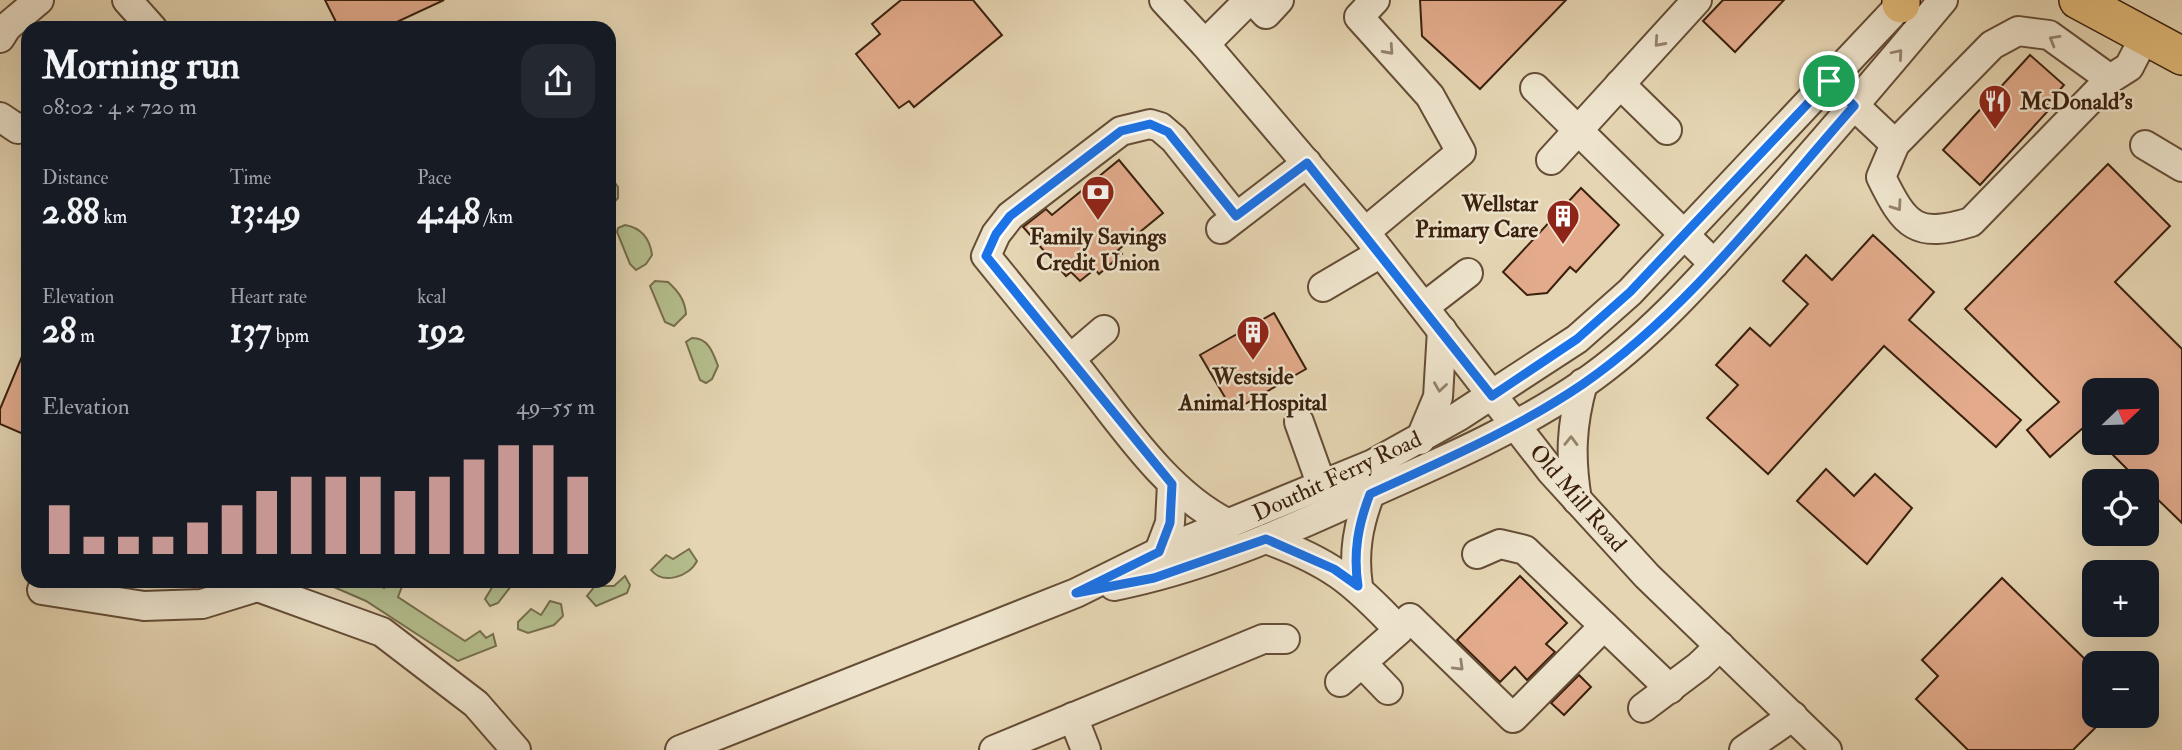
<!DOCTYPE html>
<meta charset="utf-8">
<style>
:root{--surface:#171b24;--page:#242831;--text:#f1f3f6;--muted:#9ea1a6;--accent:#c59692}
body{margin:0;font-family:"IM FELL Double Pica",serif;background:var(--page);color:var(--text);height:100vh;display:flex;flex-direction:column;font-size:26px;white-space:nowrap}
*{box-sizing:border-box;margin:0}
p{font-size:23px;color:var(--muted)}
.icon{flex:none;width:38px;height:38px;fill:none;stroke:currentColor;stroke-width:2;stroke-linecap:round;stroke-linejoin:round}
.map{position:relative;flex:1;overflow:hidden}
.sheet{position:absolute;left:21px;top:21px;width:595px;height:567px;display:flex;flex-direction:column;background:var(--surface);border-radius:21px;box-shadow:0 7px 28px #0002}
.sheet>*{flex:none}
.needle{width:46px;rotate:67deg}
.tools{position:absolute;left:2082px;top:378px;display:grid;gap:14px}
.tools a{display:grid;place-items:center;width:77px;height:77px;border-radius:14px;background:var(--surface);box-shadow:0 7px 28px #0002;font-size:35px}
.pin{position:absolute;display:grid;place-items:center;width:60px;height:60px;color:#fff;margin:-30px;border:4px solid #fff;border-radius:50%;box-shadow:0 2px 7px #0007}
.round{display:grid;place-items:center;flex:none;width:74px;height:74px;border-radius:21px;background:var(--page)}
.summary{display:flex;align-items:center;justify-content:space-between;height:119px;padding:0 21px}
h1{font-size:38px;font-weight:800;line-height:52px}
.stats{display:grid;grid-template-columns:repeat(3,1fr);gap:10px;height:119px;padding:7px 21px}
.stats div{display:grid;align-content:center}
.stats b{font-size:35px;font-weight:800}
.stats small{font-size:19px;font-weight:400}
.stats p{font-size:19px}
.chart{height:196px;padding:14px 21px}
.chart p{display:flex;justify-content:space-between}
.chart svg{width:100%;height:126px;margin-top:7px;stroke:var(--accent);stroke-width:6}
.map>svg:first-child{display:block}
</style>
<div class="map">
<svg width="2182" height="750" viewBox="0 0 2182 750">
<rect width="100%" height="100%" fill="#e5d5b2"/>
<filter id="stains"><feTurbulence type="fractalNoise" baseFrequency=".00286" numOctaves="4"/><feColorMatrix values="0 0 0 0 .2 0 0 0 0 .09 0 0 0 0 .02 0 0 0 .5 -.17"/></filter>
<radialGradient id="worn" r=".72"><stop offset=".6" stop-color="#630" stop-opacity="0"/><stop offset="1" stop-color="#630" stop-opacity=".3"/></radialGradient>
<g fill="#b4bd8c" stroke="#776e4c" stroke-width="2">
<polygon points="609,174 618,187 618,198 609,208"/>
<path d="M625,225C642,228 650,239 652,255L646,264L636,270L630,264L617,232L618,228Z"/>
<path d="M655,281L668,282C678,291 685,300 686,314L674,326L665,322L650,286Z"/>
<path d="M692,338C709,338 713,353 718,366L712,379L706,383L700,380L686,342Z"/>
<path d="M689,549L697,561C689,577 663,585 651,570L666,555L673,559Z"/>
<polygon points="625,576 630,585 627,593 596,606 587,596 595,586 614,586"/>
<polygon points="320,581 368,581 384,588 388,581 404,581 398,597 465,641 480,631 486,638 493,634 496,646 458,661 366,601"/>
<polygon points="496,581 515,581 498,603 490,606 485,599"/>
<polygon points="550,601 561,604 563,616 554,625 528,633 518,629 518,622 531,609 541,615"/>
</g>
<g fill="#e3ab8c" stroke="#3a200d" stroke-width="2">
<polygon points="325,0 444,0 384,28 339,28"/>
<polygon points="901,0 973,0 1002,35 914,107 909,101 899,108 856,54 880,34 872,24"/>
<polygon points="1420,0 1566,0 1480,89 1422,36"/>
<polygon points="1723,0 1784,0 1735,52 1703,21"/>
<polygon points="2030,55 2064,85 2043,109 2047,112 1980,185 1943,150"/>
<polygon points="1119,160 1163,213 1118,250 1122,254 1099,274 1095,269 1080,281 1071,272 1066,276 1023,227 1046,209 1052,215"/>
<polygon points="2108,164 2170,226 2115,282 2182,349 2182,523 2147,489 2147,481 2139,481 2101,443 2147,443 2147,390 2095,390 2095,437 2084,427 2050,457 2027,430 2059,402 1965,309"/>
<polygon points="1581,188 1619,225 1576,272 1570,267 1547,293 1527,295 1503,272"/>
<polygon points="1873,235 1934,292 1909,320 2021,420 1996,447 1884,346 1768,474 1707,418 1738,385 1716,365 1750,328 1770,346 1808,304 1783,281 1806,255 1832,280"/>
<polygon points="1274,313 1306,369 1233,411 1200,355"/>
<polygon points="28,342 28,436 0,424 0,409"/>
<polygon points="1826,469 1854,496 1875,474 1912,508 1867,564 1797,501"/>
<polygon points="1520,576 1567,623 1546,644 1555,652 1527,680 1515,667 1500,682 1457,640"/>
<polygon points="2002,578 2095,669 2095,728 2073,750 1968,750 1916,699 1938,676 1922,660"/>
<polygon points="1579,675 1591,687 1564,715 1551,703"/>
</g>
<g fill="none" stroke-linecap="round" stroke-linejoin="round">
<defs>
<g id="minor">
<polyline points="127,0 152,28"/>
<polyline points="1164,0 1205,44 1365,232 1551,471 1647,576 1827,750"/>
<polyline points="1253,0 1266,14 1279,0"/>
<polyline points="0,38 7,27 39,0"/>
<polyline points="1205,44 1249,0"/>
<path d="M2110,79L2049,35L2018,31L1992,45L1895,144L1881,177C1905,226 1916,239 1971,222L2110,79L2129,67L2145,36"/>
<polyline points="1620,84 1667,130"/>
<polyline points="1535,88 1714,264"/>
<polyline points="1841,93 1895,144"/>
<polyline points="0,117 18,129 28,126"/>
<polyline points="2145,145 2182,167"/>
<polyline points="1551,160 1697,0"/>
<polyline points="1221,229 1307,163"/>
<polyline points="1365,232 1461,152 1430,96 1359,17 1375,0"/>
<polyline points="1323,287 1381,253"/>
<polyline points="1424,307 1468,273"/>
<polyline points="1104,330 1070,359 986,256 996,234 1010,216 1121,131 1150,124 1160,127 1174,139 1236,217"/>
<path d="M1070,359C1116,415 1163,492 1229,524"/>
<polyline points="1299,422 1322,486"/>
<polyline points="1420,440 1438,397 1442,330"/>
<path d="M1577,500C1570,458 1571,425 1583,383"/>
<path d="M1266,539C1330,562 1353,581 1399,630L1340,682"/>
<polyline points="1159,552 1170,523 1172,484"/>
<polyline points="1477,554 1500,544 1525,550 1670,689"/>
<polyline points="241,581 382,632 476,704 516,750"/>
<path d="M1114,586C1199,569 1279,535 1357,499C1434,465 1513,432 1583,384C1651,337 1706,273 1761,212C1823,142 1883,72 1943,0"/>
<path d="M1358,586C1353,553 1358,525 1370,494"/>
<polyline points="42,590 144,606 202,604 257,587"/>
<polyline points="1410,618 1513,718 1604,626"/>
<polyline points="1362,663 1388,690"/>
<polyline points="1643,708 1699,666 1720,646"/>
<polyline points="1073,717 1086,750"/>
<polyline points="680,750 1076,593 1159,552 1373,464 1459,416 1577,339 1630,292 1905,0"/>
<polyline points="994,750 1263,639 1285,639"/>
<polyline points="1744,750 1793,716"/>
</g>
<g id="major">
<polyline points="2078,0 2182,56"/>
<polyline points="1901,4 1901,0"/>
</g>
</defs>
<use href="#minor" stroke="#654d36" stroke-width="32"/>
<use href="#major" stroke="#3a200d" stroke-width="40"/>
<use href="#minor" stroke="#eee4cd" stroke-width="28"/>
<use href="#major" stroke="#e2ba79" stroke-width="37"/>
</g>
<defs><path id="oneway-chevron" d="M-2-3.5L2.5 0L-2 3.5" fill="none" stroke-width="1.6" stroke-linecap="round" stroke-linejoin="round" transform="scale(1.75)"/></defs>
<g stroke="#94826d">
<use href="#oneway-chevron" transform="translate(2054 40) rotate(-150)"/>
<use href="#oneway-chevron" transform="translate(1659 42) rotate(132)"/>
<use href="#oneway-chevron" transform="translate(1389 50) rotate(48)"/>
<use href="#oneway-chevron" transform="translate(1898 54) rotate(-50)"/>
<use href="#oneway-chevron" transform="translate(1897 206) rotate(55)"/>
<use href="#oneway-chevron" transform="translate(1440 387) rotate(98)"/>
<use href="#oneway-chevron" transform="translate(1571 441) rotate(-89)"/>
<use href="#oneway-chevron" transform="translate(1459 666) rotate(44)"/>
</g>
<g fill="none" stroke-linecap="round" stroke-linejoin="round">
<defs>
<path id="route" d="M1829,81L1854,106C1770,201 1688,311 1583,384C1517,429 1442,461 1370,494C1358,525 1353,553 1358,586L1334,569L1266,539L1154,578L1076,593L1159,552L1170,523L1172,484L986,256L996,234L1010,216L1121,131L1150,124L1168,132L1236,216L1307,163L1492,396L1577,339L1630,292Z"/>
</defs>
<use href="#route" stroke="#fff" stroke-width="14"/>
<use href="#route" stroke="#1a73e8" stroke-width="9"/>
</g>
<defs>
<symbol id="restaurant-pin" viewBox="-11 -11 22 30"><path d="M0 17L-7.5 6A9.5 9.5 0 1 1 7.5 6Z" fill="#8f2418" stroke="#eee4cd"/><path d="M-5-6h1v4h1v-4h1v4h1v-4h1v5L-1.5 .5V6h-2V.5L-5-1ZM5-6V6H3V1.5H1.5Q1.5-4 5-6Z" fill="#fff"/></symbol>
<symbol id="bank-pin" viewBox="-11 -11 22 30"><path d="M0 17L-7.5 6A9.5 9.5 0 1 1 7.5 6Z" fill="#8f2418" stroke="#eee4cd"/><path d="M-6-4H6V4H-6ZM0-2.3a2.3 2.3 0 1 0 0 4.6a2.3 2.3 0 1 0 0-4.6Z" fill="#fff"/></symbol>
<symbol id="building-pin" viewBox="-11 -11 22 30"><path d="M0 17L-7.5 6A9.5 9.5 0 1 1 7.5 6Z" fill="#8f2418" stroke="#eee4cd"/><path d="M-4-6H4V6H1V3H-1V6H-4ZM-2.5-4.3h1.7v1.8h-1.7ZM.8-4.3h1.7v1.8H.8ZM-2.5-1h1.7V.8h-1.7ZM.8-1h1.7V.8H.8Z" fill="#fff"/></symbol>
</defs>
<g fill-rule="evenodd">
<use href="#restaurant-pin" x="1976" y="82" width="38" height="52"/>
<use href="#bank-pin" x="1079" y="173" width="38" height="52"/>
<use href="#building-pin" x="1544" y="197" width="38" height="52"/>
<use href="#building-pin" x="1234" y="313" width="38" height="52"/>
</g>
<g text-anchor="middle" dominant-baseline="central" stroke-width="5" stroke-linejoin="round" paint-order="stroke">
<g font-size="23" font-weight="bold" fill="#3a200d" stroke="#eee4cd">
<text x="2020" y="101" text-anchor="start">McDonald's</text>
<text x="1538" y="203" text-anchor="end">Wellstar<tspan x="1538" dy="26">Primary Care</tspan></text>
<text x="1098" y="236">Family Savings<tspan x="1098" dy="26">Credit Union</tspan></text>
<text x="1253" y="376">Westside<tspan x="1253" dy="26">Animal Hospital</tspan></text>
</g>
<g font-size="23" fill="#3a200d" stroke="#eee4cd">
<text transform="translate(1337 476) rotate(-25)">Douthit Ferry Road</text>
<text transform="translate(1578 498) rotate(49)">Old Mill Road</text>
</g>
</g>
<rect width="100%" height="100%" filter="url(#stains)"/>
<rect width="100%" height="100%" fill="url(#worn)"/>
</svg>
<div class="tools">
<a><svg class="needle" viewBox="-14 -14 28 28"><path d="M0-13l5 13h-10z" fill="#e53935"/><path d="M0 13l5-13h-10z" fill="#9ea1a6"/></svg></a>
<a><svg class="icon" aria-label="locate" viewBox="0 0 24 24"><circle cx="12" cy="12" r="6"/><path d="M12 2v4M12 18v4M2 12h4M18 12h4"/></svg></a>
<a>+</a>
<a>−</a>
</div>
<div class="pin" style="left:1829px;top:81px;background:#1e9e55"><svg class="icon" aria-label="arrive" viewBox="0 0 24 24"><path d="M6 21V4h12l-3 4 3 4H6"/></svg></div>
<section class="sheet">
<div class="summary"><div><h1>Morning run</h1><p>08:02 · 4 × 720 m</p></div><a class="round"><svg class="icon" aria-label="share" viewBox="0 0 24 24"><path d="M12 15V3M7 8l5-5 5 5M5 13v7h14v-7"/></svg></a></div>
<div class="stats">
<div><p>Distance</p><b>2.88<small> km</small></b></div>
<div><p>Time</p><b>13:49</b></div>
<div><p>Pace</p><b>4:48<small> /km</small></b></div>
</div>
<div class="stats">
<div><p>Elevation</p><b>28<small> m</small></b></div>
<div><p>Heart rate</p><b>137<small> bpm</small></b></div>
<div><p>kcal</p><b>192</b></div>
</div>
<div class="chart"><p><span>Elevation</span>49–55 m</p>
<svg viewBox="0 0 160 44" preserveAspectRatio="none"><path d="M5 44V27M15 44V38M25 44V38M35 44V38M45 44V33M55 44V27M65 44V22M75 44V17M85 44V17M95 44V17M105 44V22M115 44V17M125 44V11M135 44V6M145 44V6M155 44V17"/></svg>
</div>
</section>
</div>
